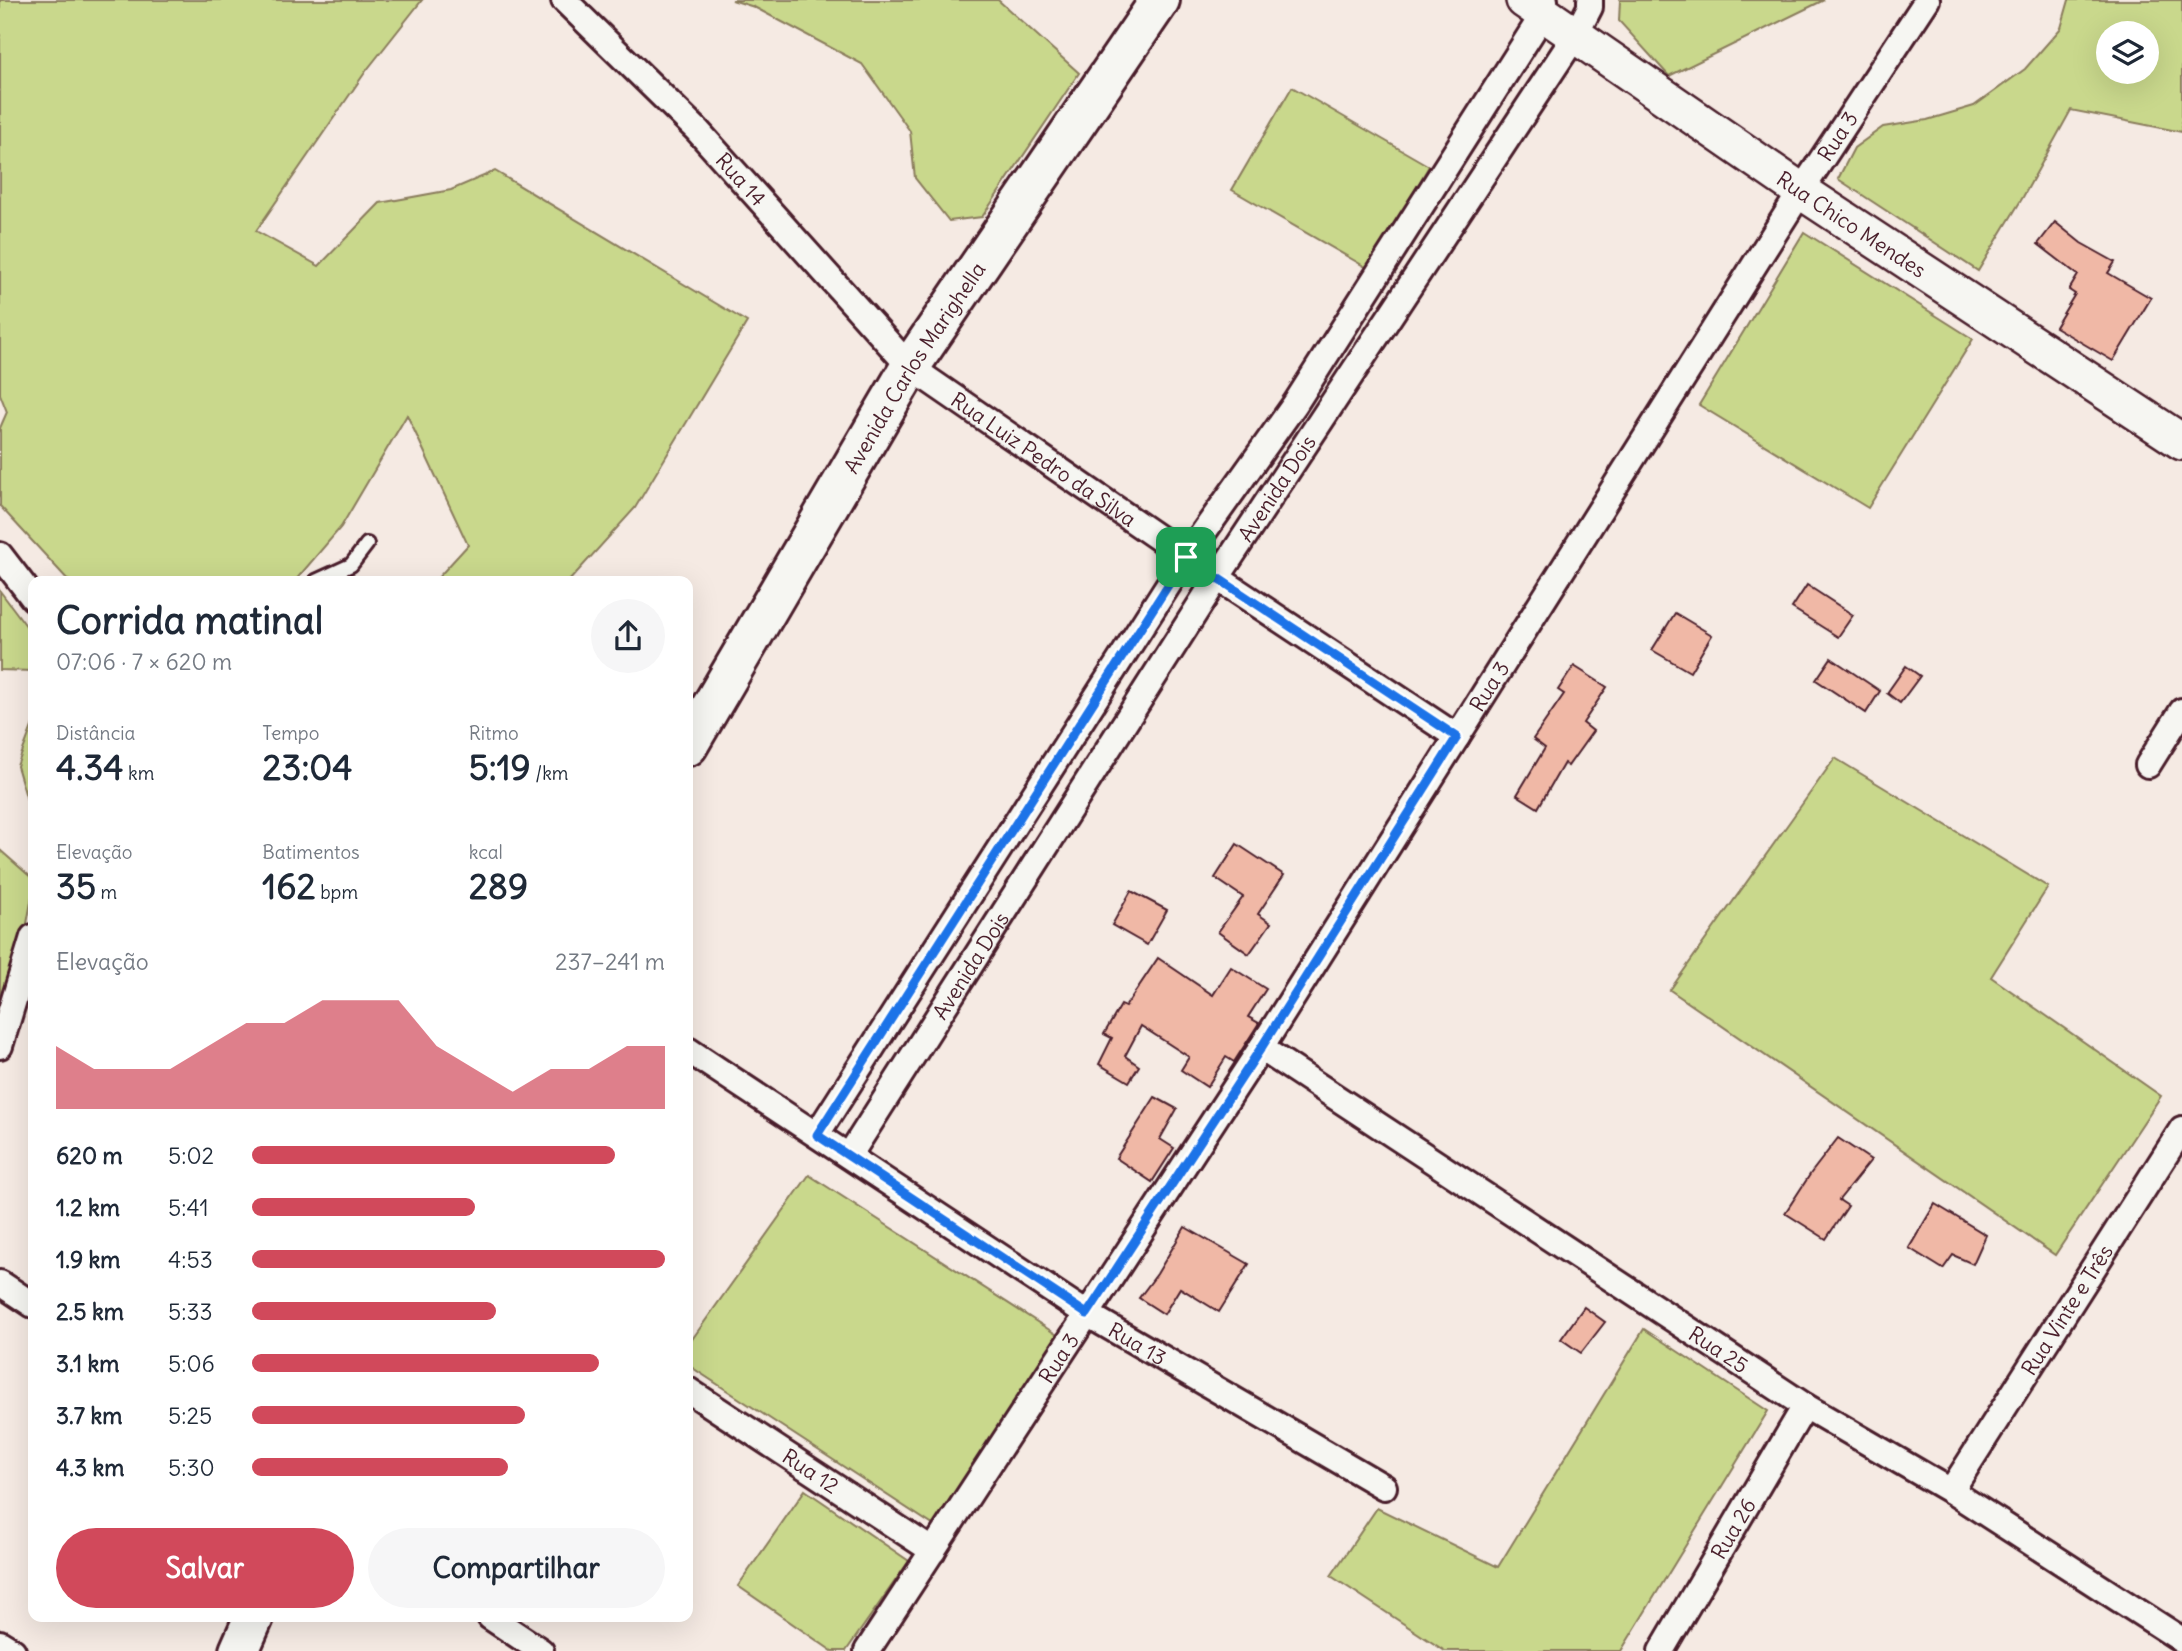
<!DOCTYPE html>
<html lang="pt">
<meta charset="utf-8">
<style>
:root{--surface:#fff;--page:#f6f6f7;--text:#1f2937;--muted:#747a83;--accent:#d1495b}
body{margin:0;font-family:Delius,sans-serif;background:var(--page);color:var(--text);height:100vh;display:flex;flex-direction:column;font-size:26px;white-space:nowrap}
*{box-sizing:border-box;margin:0}
p{font-size:23px;color:var(--muted)}
.icon{flex:none;width:38px;height:38px;fill:none;stroke:currentColor;stroke-width:2;stroke-linecap:round;stroke-linejoin:round}
.map{position:relative;flex:1;overflow:hidden}
.side{position:absolute;left:28px;top:576px;width:665px;height:1046px;display:flex;flex-direction:column;background:var(--surface);border-radius:14px;box-shadow:0 7px 28px #0002}
.side>*{flex:none}
.controls{position:absolute;left:2096px;top:21px;display:grid;gap:14px}
.controls a{display:grid;place-items:center;width:63px;height:63px;border-radius:50%;background:var(--surface);box-shadow:0 7px 28px #0002;font-size:35px}
.pin{position:absolute;display:grid;place-items:center;width:60px;height:60px;color:#fff;margin:-30px;border-radius:14px;box-shadow:0 4px 10px #0006}
.round{display:grid;place-items:center;flex:none;width:74px;height:74px;border-radius:37px;background:var(--page)}
.headline{display:flex;align-items:center;justify-content:space-between;height:119px;padding:0 28px}
h1{font-size:38px;font-weight:700;line-height:52px}
.figures{display:grid;grid-template-columns:repeat(3,1fr);gap:10px;height:119px;padding:7px 28px}
.figures div{display:grid;align-content:center}
.figures b{font-size:35px;font-weight:700}
.figures small{font-size:19px;font-weight:400}
.figures p{font-size:19px}
.chart{height:196px;padding:14px 28px}
.chart p{display:flex;justify-content:space-between}
.chart svg{width:100%;height:126px;margin-top:7px;fill:var(--accent);opacity:.7}
.button{display:flex;gap:14px;margin-top:auto;padding:14px 28px}
.button a{flex:1;height:80px;border-radius:42px;background:var(--accent);color:#fff;font-size:28px;font-weight:700;line-height:80px;text-align:center}
.button a+a{background:var(--page);color:var(--text)}
ul{padding:0 28px;list-style:none;font-size:23px}
li{display:grid;grid-template-columns:112px 84px 1fr;align-items:center;height:52px}
li i{height:18px;border-radius:9px;background:var(--accent)}
.map>svg:first-child{display:block}
</style>
<div class="map">
<svg width="2182" height="1651" viewBox="0 0 2182 1651">
<rect width="100%" height="100%" fill="#f5eae3"/>
<filter id="ink" filterUnits="userSpaceOnUse"><feTurbulence type="fractalNoise" baseFrequency=".0143" numOctaves="2"/><feDisplacementMap in="SourceGraphic" scale="14" xChannelSelector="R" yChannelSelector="G"/><feConvolveMatrix kernelMatrix="1 2 1 2 8 2 1 2 1" color-interpolation-filters="sRGB"/></filter>
<g filter="url(#ink)">
<g fill="#c9d88c" stroke="#8a7c5c" stroke-width="2" fill-rule="evenodd">
<polygon points="0,0 422,0 366,71 256,231 319,266 380,203 451,190 495,171 747,322 635,508 569,581 435,581 468,545 407,415 341,527 295,581 69,581 0,506 0,428 7,412 0,394"/>
<polygon points="732,0 998,0 1079,73 982,217 949,221 915,178 910,131 862,64 754,7"/>
<polygon points="1620,0 1824,0 1669,76 1619,21"/>
<path d="M2069,0H2182V132L2071,110L2023,197L1978,271L1838,179L1854,148L1883,127L1927,120L1974,106L2025,69L2061,28ZM2109,33H2147V72H2109Z"/>
<polygon points="1292,87 1429,166 1369,269 1232,190"/>
<polygon points="1804,232 1973,339 1868,508 1699,405"/>
<polygon points="0,591 33,635 33,671 0,670"/>
<polygon points="33,724 33,807 30,810 17,766"/>
<polygon points="1835,758 2048,887 1991,977 2161,1096 2055,1255 1670,990"/>
<polygon points="0,850 33,879 33,891 13,1000 0,1014"/>
<polygon points="809,1175 1062,1338 939,1529 688,1365 688,1345"/>
<polygon points="1644,1329 1768,1411 1621,1651 1445,1651 1331,1576 1377,1508 1498,1567"/>
<polygon points="805,1490 909,1561 846,1651 832,1651 738,1586"/>
</g>
<g fill="#f0b8a6" stroke="#4a1f2b" stroke-width="2">
<polygon points="2055,222 2081,243 2115,262 2108,273 2151,298 2113,361 2055,327 2075,294 2069,290 2078,275 2038,244"/>
<polygon points="1807,585 1853,615 1838,637 1792,608"/>
<polygon points="1675,613 1712,635 1690,672 1652,650"/>
<polygon points="1831,658 1880,691 1866,713 1816,680"/>
<polygon points="1574,666 1607,687 1583,723 1593,731 1568,766 1564,763 1538,808 1517,795 1545,748 1533,739 1564,694 1558,690"/>
<polygon points="1906,666 1920,676 1900,703 1887,693"/>
<polygon points="1237,844 1284,875 1258,914 1271,923 1249,954 1218,932 1243,897 1215,878"/>
<polygon points="1131,891 1167,910 1147,945 1112,925"/>
<polygon points="1158,958 1213,995 1231,967 1266,989 1248,1017 1259,1023 1234,1062 1226,1057 1207,1087 1181,1070 1189,1057 1141,1026 1125,1056 1139,1066 1129,1082 1099,1064 1112,1038 1104,1034 1121,1005 1125,1007"/>
<polygon points="1155,1097 1177,1109 1160,1139 1174,1148 1152,1182 1116,1158"/>
<polygon points="1838,1138 1871,1160 1839,1200 1848,1206 1826,1239 1785,1213 1811,1173"/>
<polygon points="1935,1204 1986,1235 1973,1264 1953,1255 1943,1269 1909,1248"/>
<polygon points="1185,1227 1249,1264 1219,1312 1180,1288 1164,1314 1139,1298 1157,1274"/>
<polygon points="1584,1307 1605,1322 1581,1353 1561,1339"/>
</g>
<g fill="none" stroke-linecap="round" stroke-linejoin="round">
<defs>
<polyline id="service" points="316,581 351,565 367,544"/>
<g id="minor">
<path id="s1" d="M564,0L697,130L910,367L1186,557L1457,737"/>
<polyline points="0,555 33,598"/>
<polyline points="2148,765 2182,711"/>
<polyline points="0,1046 33,937"/>
<path id="s2" d="M1261,1048L1805,1406L1951,1491L2182,1640"/>
<path id="s3" d="M688,1050L1087,1314L1384,1487"/>
<polyline points="817,1134 1186,557 1295,404 1544,13 1545,0"/>
<path id="s4" d="M849,1156L1217,578L1575,36L1590,7V0"/>
<polyline points="0,1283 33,1305"/>
<path id="s5" d="M688,1390L933,1551"/>
<path id="s6" d="M1951,1491L2182,1129"/>
<polyline points="490,1617 541,1651"/>
<polyline points="0,1643 13,1651"/>
<path id="s7" d="M867,1651L1261,1048L1801,191L1927,0"/>
<path id="s8" d="M1661,1651L1805,1406"/>
</g>
<g id="secondary">
<path id="s9" d="M1524,0L1801,191L2182,442"/>
</g>
<g id="primary">
<path id="s10" d="M688,746L910,367L1160,0"/>
<polyline points="239,1651 254,1617"/>
</g>
</defs>
<use href="#service" stroke="#4a1f2b" stroke-width="18"/>
<use href="#minor" stroke="#4a1f2b" stroke-width="30"/>
<use href="#secondary" stroke="#4a1f2b" stroke-width="40"/>
<use href="#primary" stroke="#4a1f2b" stroke-width="44"/>
<use href="#service" stroke="#f6f6f2" stroke-width="12"/>
<use href="#minor" stroke="#f6f6f2" stroke-width="24"/>
<use href="#secondary" stroke="#f6f6f2" stroke-width="35"/>
<use href="#primary" stroke="#f6f6f2" stroke-width="38"/>
</g>
</g>
<g fill="none" stroke-linecap="round" stroke-linejoin="round" filter="url(#ink)">
<defs>
<polygon id="route" points="1186,557 1457,737 1261,1048 1087,1314 817,1135"/>
</defs>
<use href="#route" stroke="#fff" stroke-width="14"/>
<use href="#route" stroke="#1a73e8" stroke-width="9"/>
</g>
<g text-anchor="middle" dominant-baseline="central" stroke-width="5" stroke-linejoin="round" paint-order="stroke">
<g font-size="21" fill="#4a1f2b" stroke="#f6f6f2">
<text stroke="none"><textPath href="#s7" startOffset="1799">Rua 3</textPath></text>
<text stroke="none"><textPath href="#s1" startOffset="252">Rua 14</textPath></text>
<text stroke="none"><textPath href="#s9" startOffset="397">Rua Chico Mendes</textPath></text>
<text stroke="none"><textPath href="#s10" startOffset="441">Avenida Carlos Marighella</textPath></text>
<text stroke="none"><textPath href="#s1" startOffset="667">Rua Luiz Pedro da Silva</textPath></text>
<text stroke="none"><textPath href="#s4" startOffset="793">Avenida Dois</textPath></text>
<text stroke="none"><textPath href="#s7" startOffset="1148">Rua 3</textPath></text>
<text stroke="none"><textPath href="#s4" startOffset="226">Avenida Dois</textPath></text>
<text stroke="none"><textPath href="#s6" startOffset="215">Rua Vinte e Três</textPath></text>
<text stroke="none"><textPath href="#s3" startOffset="537">Rua 13</textPath></text>
<text stroke="none"><textPath href="#s2" startOffset="548">Rua 25</textPath></text>
<text stroke="none"><textPath href="#s7" startOffset="350">Rua 3</textPath></text>
<text stroke="none"><textPath href="#s5" startOffset="147">Rua 12</textPath></text>
<text stroke="none"><textPath href="#s8" startOffset="142">Rua 26</textPath></text>
</g>
</g>
</svg>
<div class="controls">
<a><svg class="icon" aria-label="layers" viewBox="0 0 24 24"><path d="M12 4l9 5-9 5-9-5zM3 14l9 5 9-5"/></svg></a>
</div>
<div class="pin" style="left:1186px;top:557px;background:#1e9e55"><svg class="icon" aria-label="arrive" viewBox="0 0 24 24"><path d="M6 21V4h12l-3 4 3 4H6"/></svg></div>
<section class="side">
<div class="headline"><div><h1>Corrida matinal</h1><p>07:06 · 7 × 620 m</p></div><a class="round"><svg class="icon" aria-label="share" viewBox="0 0 24 24"><path d="M12 15V3M7 8l5-5 5 5M5 13v7h14v-7"/></svg></a></div>
<div class="figures">
<div><p>Distância</p><b>4.34<small> km</small></b></div>
<div><p>Tempo</p><b>23:04</b></div>
<div><p>Ritmo</p><b>5:19<small> /km</small></b></div>
</div>
<div class="figures">
<div><p>Elevação</p><b>35<small> m</small></b></div>
<div><p>Batimentos</p><b>162<small> bpm</small></b></div>
<div><p>kcal</p><b>289</b></div>
</div>
<div class="chart"><p><span>Elevação</span>237–241 m</p>
<svg viewBox="0 0 160 44" preserveAspectRatio="none"><path d="M0 44V22L10 30L20 30L30 30L40 22L50 14L60 14L70 6L80 6L90 6L100 22L110 30L120 38L130 30L140 30L150 22L160 22V44z"/></svg>
</div>
<ul>
<li><b>620 m</b>5:02<i style="width:88%"></i></li>
<li><b>1.2 km</b>5:41<i style="width:54%"></i></li>
<li><b>1.9 km</b>4:53<i style="width:100%"></i></li>
<li><b>2.5 km</b>5:33<i style="width:59%"></i></li>
<li><b>3.1 km</b>5:06<i style="width:84%"></i></li>
<li><b>3.7 km</b>5:25<i style="width:66%"></i></li>
<li><b>4.3 km</b>5:30<i style="width:62%"></i></li>
</ul>
<div class="button"><a>Salvar</a><a>Compartilhar</a></div>
</section>
</div>
